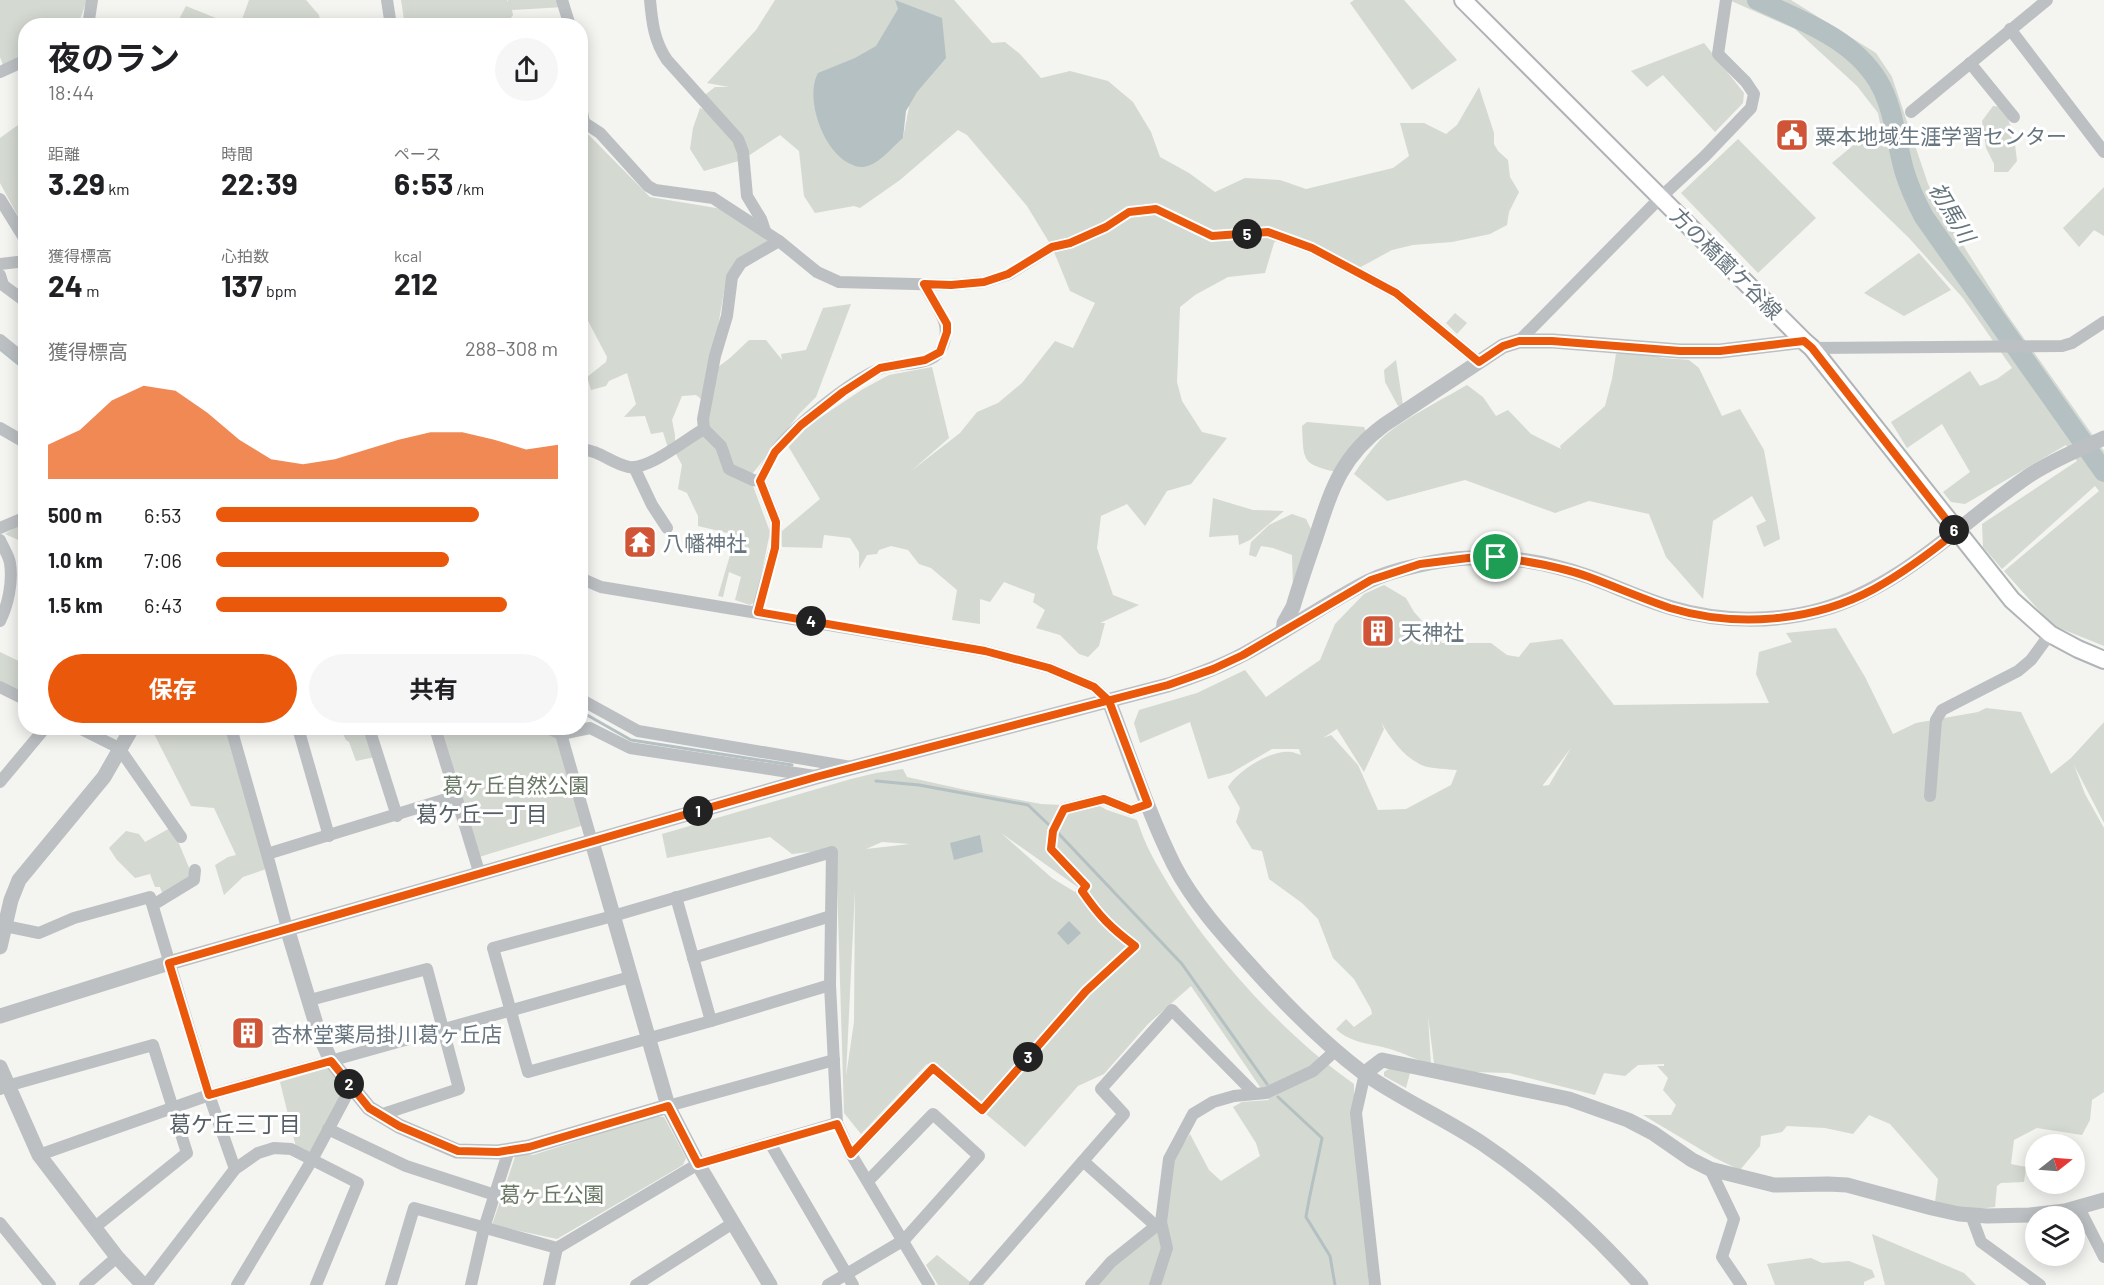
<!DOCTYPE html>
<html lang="ja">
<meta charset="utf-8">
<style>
:root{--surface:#fff;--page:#f6f6f6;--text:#202124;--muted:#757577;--accent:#ea580c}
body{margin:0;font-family:Barlow,"Noto Sans JP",sans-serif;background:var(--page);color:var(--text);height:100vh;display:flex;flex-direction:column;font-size:22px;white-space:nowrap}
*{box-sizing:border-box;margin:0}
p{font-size:20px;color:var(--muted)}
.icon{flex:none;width:33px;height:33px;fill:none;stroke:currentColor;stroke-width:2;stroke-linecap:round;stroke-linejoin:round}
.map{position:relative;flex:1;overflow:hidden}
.panel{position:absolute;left:18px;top:18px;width:570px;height:717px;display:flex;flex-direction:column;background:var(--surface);border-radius:24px;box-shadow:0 3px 15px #0003}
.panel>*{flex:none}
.needle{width:39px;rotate:73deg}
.fabs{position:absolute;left:2025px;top:1134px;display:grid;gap:12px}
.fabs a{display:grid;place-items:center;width:60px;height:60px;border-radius:50%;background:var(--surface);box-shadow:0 3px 15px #0003;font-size:30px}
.pin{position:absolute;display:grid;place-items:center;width:51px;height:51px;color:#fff;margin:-26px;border:3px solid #fff;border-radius:50%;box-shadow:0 2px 6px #0007}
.km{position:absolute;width:30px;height:30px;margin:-15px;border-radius:50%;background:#222;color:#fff;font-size:16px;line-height:30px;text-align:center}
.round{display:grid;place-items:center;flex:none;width:63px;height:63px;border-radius:32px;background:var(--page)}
.head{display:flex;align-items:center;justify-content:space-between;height:102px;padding:0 30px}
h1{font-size:33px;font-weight:700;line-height:45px}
.metrics{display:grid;grid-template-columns:repeat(3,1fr);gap:9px;height:102px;padding:6px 30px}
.metrics div{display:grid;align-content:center}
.metrics b{font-size:30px;font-weight:700}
.metrics small{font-size:16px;font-weight:400}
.metrics p{font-size:16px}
.chart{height:168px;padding:12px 30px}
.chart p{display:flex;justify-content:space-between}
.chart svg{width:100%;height:108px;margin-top:6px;fill:var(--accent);opacity:.7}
.cta{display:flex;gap:12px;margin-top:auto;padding:12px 30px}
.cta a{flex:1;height:69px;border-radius:36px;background:var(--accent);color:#fff;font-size:24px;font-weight:700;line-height:69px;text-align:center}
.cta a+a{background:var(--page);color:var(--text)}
ul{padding:0 30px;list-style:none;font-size:20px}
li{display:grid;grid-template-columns:96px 72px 1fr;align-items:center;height:45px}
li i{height:15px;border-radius:8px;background:var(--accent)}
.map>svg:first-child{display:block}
</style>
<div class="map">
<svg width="2104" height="1285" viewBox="0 0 2104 1285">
<rect width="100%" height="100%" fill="#f4f4f1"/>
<g fill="#d4d9d1" fill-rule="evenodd">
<polygon points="0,0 87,0 78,25 26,26 25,55 4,68 0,57"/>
<polygon points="249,0 306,0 319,15 321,25 240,25"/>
<polygon points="401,0 507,0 508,2 508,0 561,0 564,7 512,10 513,15 506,25 405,26"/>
<path d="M775,0H954L992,43L1005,42L1020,54L1041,78L1070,71L1108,81L1133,102L1151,132L1160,157L1189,173L1215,192L1245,178L1280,180L1306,189L1393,168L1409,156L1400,123H1424L1446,134L1457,125L1479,87L1494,133V144L1498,151L1508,160L1510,177L1519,192L1509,212L1507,225L1490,234L1452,242L1413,245L1392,250L1359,268L1280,236L1274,243L1265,273L1228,277L1195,295L1180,307L1177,382L1182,401L1202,432L1227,438L1191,484L1167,491L1145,526L1127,504L1101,516L1097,548L1113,595L1139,605L1100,623H1105L1099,646L1088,657L1079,654L1060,635L1036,628L1045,610L1033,602L1035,594L1004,582L990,602L980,599V624L952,620L957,590L931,568L919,564L908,550L891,546L879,550L877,554L867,555L859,569V552L850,538L824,535L822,548L782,547V531L820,499L785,441L863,389L889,375L932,367L949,438L911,471L960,433L977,412L998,403L1022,383L1055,341L1073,348L1095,303L1070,291L1052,247L1027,206L967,135L958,130L900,180L860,208L854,206L815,213L804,196L799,151L780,135L742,160L704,171L690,149L693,128L700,108L713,113L701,98L715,87H729L707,83L756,30ZM848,61L909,107L903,138Z"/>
<polygon points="1354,0 1404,0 1457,60 1412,90 1350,3"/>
<polygon points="1729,0 1791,0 1876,53 1892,77 1928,184 1966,250 2006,313 2104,451 2104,646 2052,625 2004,571 2099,491 2095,486 2002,569 1983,547 1982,524 2077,461 2066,445 1965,504 1951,502 1943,492 1970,472 1942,424 1907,448 1891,422 1970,371 1980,386 1997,379 2012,368 1963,298 1909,238 1832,163 1863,137 1881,128 1878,113 1857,86 1795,29"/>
<polygon points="186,6 233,25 176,25"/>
<polygon points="1704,43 1744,93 1743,103 1715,132 1663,75 1647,87 1631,71"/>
<polygon points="1993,106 2004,107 2014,136 2017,161 2008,172 1994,172 1994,164 1986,148 1982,121"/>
<polygon points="25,120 25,229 0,183 0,138"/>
<polygon points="580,126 650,197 722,209 759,230 769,242 733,267 727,274 715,344 701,399 696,395 682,396 672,420 675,435 675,444 668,448 663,432 651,434 645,416 624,417 636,404 627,373 609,381 606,386 591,390 587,377 606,362 607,357 587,319 581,323"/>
<polygon points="1738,139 1816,218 1758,273 1681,193"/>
<polygon points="2104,187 2104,236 2094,230 2079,247 2063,228"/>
<polygon points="1919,253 1951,290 1904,316 1864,293"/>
<polygon points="851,304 816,397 799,414 753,473 724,473 753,486 770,532 756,601 750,605 735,600 741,577 729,572 723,597 718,596 736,535 698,526 698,516 687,493 678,489 682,465 675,452 707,419 718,367 730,358 749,340 766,340 782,360 781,354 806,350 823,308"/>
<polygon points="1455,313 1467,323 1457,334 1446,323"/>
<path d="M1632,351L1663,358L1689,360L1699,368L1722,416L1740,409L1764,450L1780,539L1764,547L1756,526L1766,521L1752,496L1713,521L1703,599L1666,557L1649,514L1589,501L1555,513L1465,480L1387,501L1354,474C1362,462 1370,451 1380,440C1400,420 1442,400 1467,385L1483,397L1496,416L1508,410L1531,434L1561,449L1560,446L1605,406L1612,379L1616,354Z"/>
<polygon points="1396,360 1403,405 1398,406 1385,382 1384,370"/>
<path d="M1307,422L1364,427L1369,437L1336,472C1300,464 1304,459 1302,426Z"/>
<polygon points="1213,498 1253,510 1284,511 1250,540 1239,545 1238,535 1209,537"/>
<polygon points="1292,514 1306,519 1312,531 1293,588 1292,555 1273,548 1261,546 1256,557 1249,555 1251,542 1269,525"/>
<polygon points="23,522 25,523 25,543 5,534"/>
<path d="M1384,585L1406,598L1414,612L1442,643H1491L1507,655L1519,657L1530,643L1562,639L1614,705L1769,703L1756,674L1759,652L1792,642L1786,633L1836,628L1865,677L1893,734L1916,723L1978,712L1986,708L2021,712L2051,774L2071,758L2104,722V823L2074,765L2085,794L2104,828V1092L2092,1100L2090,1120L2082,1135L2037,1128L2014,1140L2011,1164L2026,1167L2024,1182L2001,1183L1997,1186L1995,1207L1968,1210L1935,1202L1938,1179L1890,1124L1869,1115L1853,1134L1825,1128L1787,1126L1782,1132L1761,1136L1760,1146L1740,1170L1715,1158L1643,1115H1671L1676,1105L1663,1090L1668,1078L1657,1066H1664V1064L1638,1065L1625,1076L1604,1073L1595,1095L1509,1073L1435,1071L1428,1016L1431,1065C1417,1060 1404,1053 1390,1049C1370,1043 1352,1044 1336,1029L1346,1019L1354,1027L1372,1014L1371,1009L1354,979L1333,958L1318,919L1302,903L1269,879L1262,851L1252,849L1236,822L1240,808L1228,787C1237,771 1272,749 1291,752C1294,752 1297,754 1301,755L1299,749H1272L1231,773L1208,779L1190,722L1140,743L1134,723L1139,710L1197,693L1245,670L1266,697L1320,660L1335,624L1364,594ZM1381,722C1391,739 1404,758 1424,766C1434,769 1447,769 1457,770L1451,785L1406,809L1378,810L1358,765L1331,735L1323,738L1337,729L1364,772L1384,729ZM1571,748L1549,785L1543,786V785Z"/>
<polygon points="0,652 25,664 25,694 0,681"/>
<polygon points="151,728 225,728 266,869 243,877 224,895 215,865 228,857 236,855 214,808 191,806"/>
<polygon points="340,728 365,728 375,757 356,761 349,742 346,740"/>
<polygon points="441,728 548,728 561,734 584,825 479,857"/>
<path d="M903,769L907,777L966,790L1041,804L1062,805L1091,801L1107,810L1137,820C1141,831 1145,843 1151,854C1194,936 1278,1031 1354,1084V1108L1369,1285H1098L1115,1264L1156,1226L1169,1165L1190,1134L1209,1170L1221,1181L1260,1156L1256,1143L1233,1107L1242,1102L1269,1100L1191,986L1148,1024L1104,1074L1078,1086L1025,1147L927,1064L861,1134L844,1113L836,849L792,854L770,837L667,858L662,834L851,779L876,773ZM1001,833L1079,888L1075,892L1052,878ZM882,842L910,844L866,849ZM855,889L854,1022L846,1076L855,890Z"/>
<polygon points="172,827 195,882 164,898 160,887 155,887 150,874 135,878 117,860 109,848 126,831 139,834 145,842"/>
<polygon points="331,1066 350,1089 311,1153 296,1147 280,1082"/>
<polygon points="1390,1068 1410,1073 1406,1088 1384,1076 1384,1072"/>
<polygon points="656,1116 664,1117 686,1158 683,1165 557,1239 492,1225 516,1154 533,1155"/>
<polygon points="1872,1234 1964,1273 1976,1285 1885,1285"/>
<polygon points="937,1255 973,1284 973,1285 938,1285 926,1265"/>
<polygon points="1811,1258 1822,1263 1849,1261 1872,1270 1875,1277 1864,1282 1864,1285 1775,1285 1767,1264"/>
</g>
<g fill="#b5c0c3">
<path d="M895,0L942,18L946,58L917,92L906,111L903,138C892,147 877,167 862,167C827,165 803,100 818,73L855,58L876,46L898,9Z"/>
<polygon points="980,835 983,852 954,860 950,843"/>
<polygon points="1069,921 1081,933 1068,945 1057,933"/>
</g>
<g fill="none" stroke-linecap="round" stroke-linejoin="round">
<g stroke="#b5c0c3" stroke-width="3">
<polyline points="0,349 26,370"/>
<polyline points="580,711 631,740 792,765"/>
<polyline points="876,781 919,785 1028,805 1048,824"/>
<polyline points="1058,833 1182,964 1267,1084"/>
<path d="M1278,1097L1322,1138C1317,1165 1310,1191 1306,1217L1330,1256L1335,1285"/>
</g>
<path stroke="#b5c0c3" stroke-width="20" d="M1757,0C1800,20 1852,38 1878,81C1894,107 1896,142 1904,170C1909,187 1916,202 1924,217L2104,472"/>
<defs>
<polyline id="secondary" points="1463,0 1804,341 1812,348 2012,600 2050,634 2078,649 2104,660"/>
</defs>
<use href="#secondary" stroke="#afb4b7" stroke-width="20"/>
<g stroke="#bcc0c3" stroke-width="12">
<polyline points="387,0 391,26"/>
<polyline points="562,0 570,26"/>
<path d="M650,0C652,22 654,41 667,60L738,139L743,152L747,196L761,219L765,231"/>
<polyline points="88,26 92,0"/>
<polyline points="2010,29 2104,152"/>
<polyline points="1970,63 2014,117"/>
<polyline points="0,72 26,60"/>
<polyline points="580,103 584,122"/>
<polyline points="1911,112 2047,0"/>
<polyline points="580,120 600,133 648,186 655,190 713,198 779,241 817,272 839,282 951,285 984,282 1009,274 1052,247 1070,243 1106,227 1129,212 1156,209 1212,236 1268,232 1312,248 1396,293 1479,362"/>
<polyline points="0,199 26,241"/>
<polyline points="0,264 26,261"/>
<polyline points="0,275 3,285 26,302"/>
<polyline points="0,340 26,361"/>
<polyline points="1519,341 1661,197 1705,156 1751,108 1754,94 1746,82 1718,54 1726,0"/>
<polyline points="1812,348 2062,346 2072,343 2104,322"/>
<polyline points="0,428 26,443"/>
<polyline points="704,429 721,446 729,469 753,480 760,481 776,522 775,548 757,612"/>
<path d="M580,449C600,450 612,464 629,467C649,470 686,439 704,429L703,419L715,356L727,316L732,277L741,263L779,241"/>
<polyline points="634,467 652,505 667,528"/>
<path d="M760,481C765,472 769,461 775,452C792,427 851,381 879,369C895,362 930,367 940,351C956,324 935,307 924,284"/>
<polyline points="0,528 26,517"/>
<path d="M0,540C3,547 9,556 10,563C13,582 8,605 0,621"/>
<polyline points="580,578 601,587 985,651 1049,668 1094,687 1109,701"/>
<polyline points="0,687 26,700"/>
<polyline points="580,699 638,731 851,767"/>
<polyline points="79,728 119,748 181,837"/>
<polyline points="231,728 267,854"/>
<polyline points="298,728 329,836"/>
<polyline points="369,728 397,816"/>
<polyline points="435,728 456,796"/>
<polyline points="548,728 561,734 592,842"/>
<polyline points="561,734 590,728 630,748 815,776"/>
<polyline points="0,782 45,728"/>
<polyline points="1930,796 1936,720 1942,710 2018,671 2031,660 2050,634"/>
<polyline points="676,897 711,1021"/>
<polyline points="153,905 194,880 195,870"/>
<polyline points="5,926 39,933 74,918 150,897 209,1095 235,1169"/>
<polyline points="287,928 267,854 456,796 480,875"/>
<polyline points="693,958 831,916"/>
<polyline points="830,985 711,1021 528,1072 493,948 613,916 832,852 830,985 837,1123 851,1154 929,1285"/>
<polyline points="310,1000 427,969 459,1089 380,1115"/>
<polyline points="1365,1073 1356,1113 1375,1285"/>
<polyline points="0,1089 7,1086 153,1045 187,1153 95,1227"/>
<polyline points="668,1106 834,1060"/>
<polyline points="328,1129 406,1166 495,1195"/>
<polyline points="770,1143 853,1285"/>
<path d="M851,1154L933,1068L982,1110L1086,991L1135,946C1111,928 1099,916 1082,891L1086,886L1051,849L1053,831L1064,809L1104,799L1131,810L1148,804"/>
<polyline points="39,1155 209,1095 630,977"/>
<polyline points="1083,1161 1156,1226"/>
<polyline points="1710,1169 1734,1219 1722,1257 1741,1285"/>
<polyline points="2079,1208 2104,1257"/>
<polyline points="1971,1215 1981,1242 2040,1285"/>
<polyline points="0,1223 50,1285"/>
<polyline points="85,1285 117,1257"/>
<polyline points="146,1285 235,1169 258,1153 274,1148 291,1149 358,1183 316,1285"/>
<polyline points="237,1285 312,1160 351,1087"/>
<polyline points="391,1285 414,1208 557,1248 698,1164 837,1123"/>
<polyline points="471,1285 484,1228 509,1150"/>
<polyline points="549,1285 557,1248"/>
<polyline points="636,1285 733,1223"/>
<polyline points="828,1285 904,1240 979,1156 933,1114 868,1181"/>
<polyline points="975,1285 1124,1114 1101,1089 1172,1010 1254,1093"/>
<polyline points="1091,1285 1111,1262 1161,1222 1169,1159 1193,1114 1213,1102 1234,1096 1266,1093 1313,1071 1335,1051"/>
<polyline points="1155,1285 1167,1248 1161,1222"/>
</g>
<g stroke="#bcc0c3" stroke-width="15">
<path d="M1283,632L1284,623L1293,607C1300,583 1308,560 1316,537C1332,488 1341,457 1384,425L1503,346L1519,341H1553L1680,351H1720L1804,341"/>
<path d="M1109,701C1130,756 1148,813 1174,865C1193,902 1223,935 1251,966C1285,1004 1321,1041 1362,1072C1400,1099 1444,1118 1483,1144C1541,1183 1594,1233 1641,1285"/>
<polyline points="592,842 668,1106 698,1164 770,1285"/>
<polyline points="287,928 319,1034 331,1061 369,1108 399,1126 457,1151 498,1152 529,1147 668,1106"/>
<polyline points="0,947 11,900 19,880 104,777 132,728"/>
<path d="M0,1016L169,963L816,777L1168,685C1195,676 1220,667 1244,654C1287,631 1326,603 1369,581C1394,569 1441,559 1469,558C1509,555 1552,564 1590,577C1617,587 1644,600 1672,608C1719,622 1773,623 1820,610C1903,587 1961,522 2030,475C2051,461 2081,448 2104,438"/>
<polyline points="0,1067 39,1155 117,1257 143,1285"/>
<polyline points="1365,1073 1382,1060 1569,1099 1628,1120 1653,1133 1692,1160 1710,1169 1774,1185 1828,1184 1847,1185 1932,1208 1959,1214 1987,1216 2030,1215 2065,1211 2104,1200"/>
</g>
<use href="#secondary" stroke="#fff" stroke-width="16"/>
</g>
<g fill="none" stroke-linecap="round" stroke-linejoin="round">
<defs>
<path id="route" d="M1496,557L1468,558L1420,564L1371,580L1243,655L1213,669L1168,685L816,777L169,963L209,1095L331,1061L369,1108L399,1126L458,1151L498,1152L529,1147L668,1106L698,1164L837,1124L851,1154L933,1068L982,1110L1086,991L1135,946C1111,928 1099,916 1082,891L1086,886L1051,849L1053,831L1064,809L1104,799L1131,810L1148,804L1109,701L1094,687L1049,668L985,651L758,612L775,548L776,522L760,481L775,452L801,425L843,392L880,368L925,360L940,352L947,332V324L924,284L951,285L984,282L1008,274L1052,247L1070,243L1106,227L1129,212L1156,209L1212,236L1268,232L1312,248L1396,293L1479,362L1503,346L1519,341H1552L1680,351H1720L1804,341L1812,348L1956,532C1930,553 1903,573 1874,589C1813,622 1736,628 1670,608C1643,599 1616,587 1589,577C1559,566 1527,561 1496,557"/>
</defs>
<use href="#route" stroke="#fff" stroke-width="12"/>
<use href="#route" stroke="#ea580c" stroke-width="8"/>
</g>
<defs>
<symbol id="civic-square" viewBox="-11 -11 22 22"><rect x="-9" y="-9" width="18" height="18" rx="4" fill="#d05536" stroke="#fff"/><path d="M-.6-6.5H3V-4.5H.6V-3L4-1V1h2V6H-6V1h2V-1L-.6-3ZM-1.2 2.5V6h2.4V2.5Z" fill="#fff"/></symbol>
<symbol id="temple-square" viewBox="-11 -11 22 22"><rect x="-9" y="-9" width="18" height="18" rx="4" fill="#d05536" stroke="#fff"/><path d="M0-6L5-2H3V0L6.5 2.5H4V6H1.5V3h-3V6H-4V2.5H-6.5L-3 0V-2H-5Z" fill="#fff"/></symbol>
<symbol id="building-square" viewBox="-11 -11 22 22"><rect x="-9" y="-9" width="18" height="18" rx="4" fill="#d05536" stroke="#fff"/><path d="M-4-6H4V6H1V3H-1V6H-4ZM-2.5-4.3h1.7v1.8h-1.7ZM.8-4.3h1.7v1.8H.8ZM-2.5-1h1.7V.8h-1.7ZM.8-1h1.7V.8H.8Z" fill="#fff"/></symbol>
</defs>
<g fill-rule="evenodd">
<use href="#civic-square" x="1773" y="116" width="38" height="38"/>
<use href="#temple-square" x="621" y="523" width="38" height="38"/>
<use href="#building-square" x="1359" y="612" width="38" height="38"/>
<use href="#building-square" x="229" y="1014" width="38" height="38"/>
</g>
<g text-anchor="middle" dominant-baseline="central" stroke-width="6" stroke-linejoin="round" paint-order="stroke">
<g font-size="21" fill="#67757f" stroke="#fff" text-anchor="start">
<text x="1815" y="135">粟本地域生涯学習センター</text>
<text x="663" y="542">八幡神社</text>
<text x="1401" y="631">天神社</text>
<text x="271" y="1033">杏林堂薬局掛川葛ヶ丘店</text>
</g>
<g font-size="21" fill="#67757f" stroke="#fff">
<text transform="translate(1727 263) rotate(45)">方の橋薗ケ谷線</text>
</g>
<g font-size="21" fill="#697765" stroke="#fff">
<text x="516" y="784">葛ヶ丘自然公園</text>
<text x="552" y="1193">葛ヶ丘公園</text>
</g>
<g font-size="22" font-style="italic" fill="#63767c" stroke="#fff">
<text transform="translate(1953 212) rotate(59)">初馬川</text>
</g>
<g font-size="22" fill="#545e65" stroke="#fff">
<text x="482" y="813">葛ケ丘一丁目</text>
<text x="235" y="1123">葛ケ丘三丁目</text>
</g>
</g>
</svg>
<div class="fabs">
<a><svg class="needle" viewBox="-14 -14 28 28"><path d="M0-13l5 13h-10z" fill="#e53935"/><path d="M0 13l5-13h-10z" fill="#757577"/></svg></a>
<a><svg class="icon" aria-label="layers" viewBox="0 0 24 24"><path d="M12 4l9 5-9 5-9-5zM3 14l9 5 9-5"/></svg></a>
</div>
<div class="pin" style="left:1496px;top:557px;background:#1e9e55"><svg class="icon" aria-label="arrive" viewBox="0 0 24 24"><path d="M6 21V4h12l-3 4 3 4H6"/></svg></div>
<b class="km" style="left:698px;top:811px">1</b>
<b class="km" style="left:349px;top:1084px">2</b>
<b class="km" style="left:1028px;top:1057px">3</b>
<b class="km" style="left:811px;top:621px">4</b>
<b class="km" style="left:1247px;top:234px">5</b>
<b class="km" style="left:1954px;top:530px">6</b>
<section class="panel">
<div class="head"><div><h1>夜のラン</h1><p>18:44</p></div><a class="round"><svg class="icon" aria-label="share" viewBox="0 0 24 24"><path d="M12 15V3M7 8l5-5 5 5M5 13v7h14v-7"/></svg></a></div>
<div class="metrics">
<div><p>距離</p><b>3.29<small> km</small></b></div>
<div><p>時間</p><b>22:39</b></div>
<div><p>ペース</p><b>6:53<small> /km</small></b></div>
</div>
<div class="metrics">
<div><p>獲得標高</p><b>24<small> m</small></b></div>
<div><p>心拍数</p><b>137<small> bpm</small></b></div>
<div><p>kcal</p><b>212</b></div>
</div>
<div class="chart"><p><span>獲得標高</span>288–308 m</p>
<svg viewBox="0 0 160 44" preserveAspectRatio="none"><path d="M0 44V30L10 24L20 12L30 6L40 8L50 17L60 28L70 36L80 38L90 36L100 32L110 28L120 25L130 25L140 28L150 32L160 30V44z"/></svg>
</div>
<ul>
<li><b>500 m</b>6:53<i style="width:77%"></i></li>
<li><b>1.0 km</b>7:06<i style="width:68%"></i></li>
<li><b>1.5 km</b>6:43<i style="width:85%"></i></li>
</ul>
<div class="cta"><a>保存</a><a>共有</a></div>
</section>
</div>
